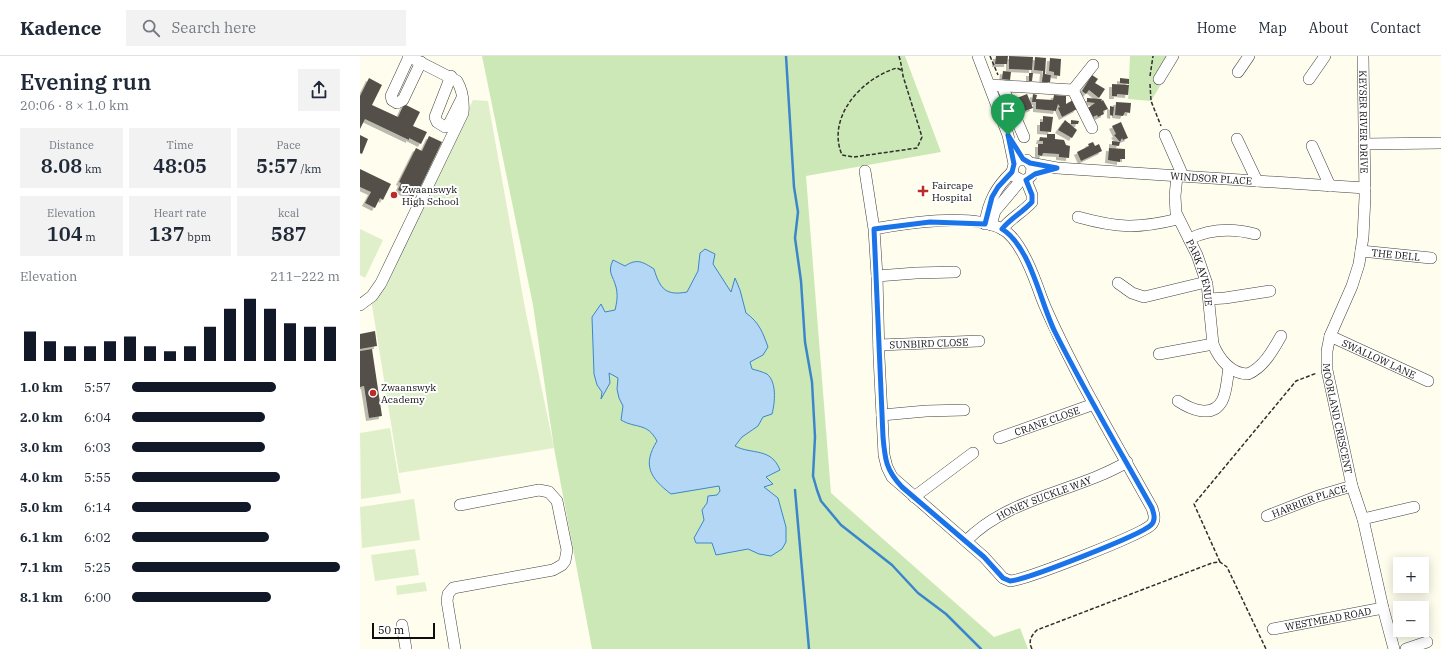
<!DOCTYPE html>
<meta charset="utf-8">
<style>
:root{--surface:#fff;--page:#f2f2f3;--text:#1f2937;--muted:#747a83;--line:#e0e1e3;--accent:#111827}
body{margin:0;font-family:"IBM Plex Serif",serif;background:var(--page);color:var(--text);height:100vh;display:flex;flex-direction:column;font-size:15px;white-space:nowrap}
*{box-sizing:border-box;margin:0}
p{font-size:13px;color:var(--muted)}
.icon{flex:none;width:22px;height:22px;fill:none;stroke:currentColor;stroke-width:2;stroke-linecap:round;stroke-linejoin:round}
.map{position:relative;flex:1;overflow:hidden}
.sheet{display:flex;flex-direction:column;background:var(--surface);width:360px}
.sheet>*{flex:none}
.fabs{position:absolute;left:1033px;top:501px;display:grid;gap:8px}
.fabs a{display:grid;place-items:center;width:36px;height:36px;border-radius:0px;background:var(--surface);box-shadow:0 2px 10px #0003;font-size:20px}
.scale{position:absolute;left:12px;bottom:10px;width:63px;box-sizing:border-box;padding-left:4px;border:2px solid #0d0d0d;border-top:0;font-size:11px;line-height:14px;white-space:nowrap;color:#0d0d0d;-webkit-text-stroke:3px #fff;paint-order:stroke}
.pin{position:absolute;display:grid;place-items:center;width:34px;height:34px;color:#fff;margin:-41px -17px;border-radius:50% 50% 50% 0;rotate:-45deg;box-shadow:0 0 4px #0007}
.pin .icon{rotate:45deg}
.round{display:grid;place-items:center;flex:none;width:42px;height:42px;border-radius:0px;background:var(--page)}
.head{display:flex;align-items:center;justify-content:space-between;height:68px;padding:0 20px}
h1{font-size:22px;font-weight:600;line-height:30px}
.figures{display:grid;grid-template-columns:repeat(3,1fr);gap:6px;height:68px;padding:4px 20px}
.figures div{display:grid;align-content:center;border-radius:0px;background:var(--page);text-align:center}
.figures b{font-size:20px;font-weight:600}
.figures small{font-size:11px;font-weight:400}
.figures p{font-size:11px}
.chart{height:112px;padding:8px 20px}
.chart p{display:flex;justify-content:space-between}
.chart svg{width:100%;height:72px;margin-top:4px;stroke:var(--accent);stroke-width:6}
ul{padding:0 20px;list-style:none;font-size:13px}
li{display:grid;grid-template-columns:64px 48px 1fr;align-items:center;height:30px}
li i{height:10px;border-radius:5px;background:var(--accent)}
header{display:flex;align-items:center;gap:24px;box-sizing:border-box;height:56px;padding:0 20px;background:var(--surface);border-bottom:1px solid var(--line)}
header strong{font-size:19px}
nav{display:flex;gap:22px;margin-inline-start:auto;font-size:14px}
.search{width:280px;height:36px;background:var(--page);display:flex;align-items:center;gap:10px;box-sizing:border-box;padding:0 14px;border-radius:0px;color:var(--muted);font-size:15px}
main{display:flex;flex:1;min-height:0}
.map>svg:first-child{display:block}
</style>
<header>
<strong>Kadence</strong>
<div class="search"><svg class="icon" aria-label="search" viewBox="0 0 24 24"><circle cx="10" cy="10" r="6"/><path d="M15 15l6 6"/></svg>Search here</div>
<nav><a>Home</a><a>Map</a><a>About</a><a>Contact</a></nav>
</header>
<main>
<section class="sheet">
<div class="head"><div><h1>Evening run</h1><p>20:06 · 8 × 1.0 km</p></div><a class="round"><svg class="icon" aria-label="share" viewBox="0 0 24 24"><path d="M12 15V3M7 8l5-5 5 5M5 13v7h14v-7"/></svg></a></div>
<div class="figures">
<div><p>Distance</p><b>8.08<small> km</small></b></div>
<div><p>Time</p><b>48:05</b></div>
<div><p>Pace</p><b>5:57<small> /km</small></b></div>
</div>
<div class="figures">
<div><p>Elevation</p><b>104<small> m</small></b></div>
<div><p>Heart rate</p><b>137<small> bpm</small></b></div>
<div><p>kcal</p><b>587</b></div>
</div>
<div class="chart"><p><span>Elevation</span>211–222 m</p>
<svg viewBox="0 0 160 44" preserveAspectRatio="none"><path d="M5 44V26M15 44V32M25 44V35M35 44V35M45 44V32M55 44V29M65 44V35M75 44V38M85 44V35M95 44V23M105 44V12M115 44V6M125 44V12M135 44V21M145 44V23M155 44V23"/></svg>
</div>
<ul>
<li><b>1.0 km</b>5:57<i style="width:69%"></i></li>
<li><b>2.0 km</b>6:04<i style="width:64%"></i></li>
<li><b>3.0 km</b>6:03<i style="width:64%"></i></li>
<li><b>4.0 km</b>5:55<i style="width:71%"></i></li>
<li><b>5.0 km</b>6:14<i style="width:57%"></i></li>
<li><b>6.1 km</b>6:02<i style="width:66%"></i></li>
<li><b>7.1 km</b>5:25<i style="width:100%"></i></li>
<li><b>8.1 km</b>6:00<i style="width:67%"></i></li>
</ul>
</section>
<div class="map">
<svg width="1081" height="593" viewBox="0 0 1081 593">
<defs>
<filter id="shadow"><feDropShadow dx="-3" dy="3" stdDeviation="0" flood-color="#0004"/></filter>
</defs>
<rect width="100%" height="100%" fill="#fffded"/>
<g fill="#cde8b7">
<polygon points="122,0 545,0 581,96 446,120 471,437 634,581 660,572 668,593 232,593 194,392 173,249"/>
<polygon points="770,0 813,0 803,25 791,45 768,43"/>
</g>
<g fill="#dfefc9">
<polygon points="113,44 128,45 165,252 194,392 39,417 11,243 21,233"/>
<polygon points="0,173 23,184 5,222 0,219"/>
<polygon points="30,372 41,437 1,443 0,377"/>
<polygon points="54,443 60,484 2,492 0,451"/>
<polygon points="55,493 59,519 15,525 11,499"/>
<polygon points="65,526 67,535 37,539 36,530"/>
</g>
<path fill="#b3d7f5" stroke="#3b86cb" d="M345,193L355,198L353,208L371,236L375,222L380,234L386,257C399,266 403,277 408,291L403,299L390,306L392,313C396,314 403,316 407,318C417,326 415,347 412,358L403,361L398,370L382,381L375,390C392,399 411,391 420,414L406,421L413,428L404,431L418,442L426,471V486L422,493L411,500L399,498L388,493L356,499L352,487H336L334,482L344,464L342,454L347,447L348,440L357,439L360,435L359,430L311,438C290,422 282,409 297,385C287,366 276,373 261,364L263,350L259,342L257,333L258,322L249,317L250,327L241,343L242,336L237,329L234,318L232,261L241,248L245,256L255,254C257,246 258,239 256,231C253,219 247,217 253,204L265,210C277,202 283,206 294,213C300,233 306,240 327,236L338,215L340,197Z"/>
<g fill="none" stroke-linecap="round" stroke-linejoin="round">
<g stroke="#3b86cb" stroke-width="2.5">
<polyline points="426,0 434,131 438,156 435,182 441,225 445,286 452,326 455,381 453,420 457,434 461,445 481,469 532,509 558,537 586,558 621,593"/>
<polyline points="435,434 449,593"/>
</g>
</g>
<g fill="#554f49" filter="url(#shadow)">
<polygon points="636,0 648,0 647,8 635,8"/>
<polygon points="649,0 673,1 672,14 649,13"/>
<polygon points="675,1 686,2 685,18 691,19 690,26 682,26 683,15 674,14"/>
<polygon points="690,2 701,3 700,20 694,19 694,16 689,15"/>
<polygon points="643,15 651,16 650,24 642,23"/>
<polygon points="669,17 673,17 672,25 669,25"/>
<polygon points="732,19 738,23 735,27 745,33 739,42 729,34 726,38 722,35"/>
<polygon points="9,22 22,29 12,49 38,61 44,48 60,56 53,70 67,76 61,88 49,82 49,84 5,63 0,73 0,40"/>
<polygon points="760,22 769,23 769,28 760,27"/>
<polygon points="752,28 769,29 768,39 757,38 757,40 752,40"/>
<polygon points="667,38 673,52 662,56 657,42"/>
<polygon points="673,38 677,39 676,43 693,44 694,39 706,40 706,48 713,44 717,53 702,61 698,52 700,51 698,48 696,55 676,53 676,46 672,46"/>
<polygon points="727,42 742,43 741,45 743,44 748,53 743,55 744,58 738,61 737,59 733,61 728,52 735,47 727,46"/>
<polygon points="756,46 771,47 770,57 765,56 763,60 755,59"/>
<polygon points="750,50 754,51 753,60 750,59"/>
<polygon points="683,60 693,61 691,76 680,75 680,66 683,66"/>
<polygon points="705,64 717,74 712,82 698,74"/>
<polygon points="711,64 719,65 718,68 711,68"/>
<polygon points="761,66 768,82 763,84 762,82 760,86 754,79 756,78 752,70"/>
<polygon points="687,78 695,78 695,83 704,84 706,89 710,90 709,102 699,101 699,98 683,97 682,100 678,99 678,88 683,88 683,85 679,85 680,81 687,82"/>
<polygon points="0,79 8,83 2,98 0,97"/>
<polygon points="69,80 82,86 58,136 56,135 53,141 38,134 41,127 39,126 56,92 62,95"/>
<polygon points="752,85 760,86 759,90 752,89"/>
<polygon points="733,86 735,90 739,88 742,95 721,105 717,96 729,90 728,88"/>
<polygon points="749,92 765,93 765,103 760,103 760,106 748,104"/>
<polygon points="0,113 31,128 23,144 20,142 15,152 5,147 11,136 0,131"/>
<polygon points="15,275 17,290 0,293 0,278"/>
<polygon points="12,293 22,360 9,362 4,330 0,331 0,295"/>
</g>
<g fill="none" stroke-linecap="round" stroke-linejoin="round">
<defs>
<g id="minor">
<polyline points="618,0 648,79 654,108 652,116 654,120 661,124 666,124 671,120 672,111 667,104 658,104 654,108"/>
<path id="s1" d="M1003,0L1005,141L1003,181L999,208L992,230L970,280L967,295V314L992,430L1003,463L1023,552L1034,593"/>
<polyline points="49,1 31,40 32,44 37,47 43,44 61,6"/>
<polyline points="878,16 889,0"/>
<polyline points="91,20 75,61 77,66 85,71 88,70 102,42"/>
<polyline points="799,23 813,0"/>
<polyline points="949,23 965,0"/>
<polyline points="630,29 713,34"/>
<polyline points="642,30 664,81"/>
<polyline points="713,34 732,72"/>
<polyline points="713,34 733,9"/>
<polyline points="805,79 823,120"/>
<polyline points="877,83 897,125"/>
<polyline points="1004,88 1081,87"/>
<polyline points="952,90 970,130"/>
<path id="s2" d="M670,107L697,112L1005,132"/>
<path d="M505,115L514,173L517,220L519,301L524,399L527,411L532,421L624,501L643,522L650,525C665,524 781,479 791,469C796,464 794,458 792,452C769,411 746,371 724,330C709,301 694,273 682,243C675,223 661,183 642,173C612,157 546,167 514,173"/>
<path id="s3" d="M817,120L815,140L816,157L837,199L847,228L853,288C859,303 871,318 888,318C904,311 913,294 921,280"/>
<path d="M718,161C758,172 777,173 818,163"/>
<path d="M625,168C628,146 636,131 652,116"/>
<polyline points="631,169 635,155 661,124"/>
<path d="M642,173C651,162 663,156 672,146V139L666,124"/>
<path d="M829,183C850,173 872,172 895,178"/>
<path id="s4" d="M1001,195L1071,202"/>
<polyline points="517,220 556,217 595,216"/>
<polyline points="758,227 772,237 784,241 846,226"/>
<polyline points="849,243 865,242 910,235"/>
<path d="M0,249L12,240L21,227L103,57C104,45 103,35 97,25L48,0"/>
<path id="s5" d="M970,280L1068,325"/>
<path id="s6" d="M519,289L619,285"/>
<polyline points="799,298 853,288"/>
<path d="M818,345C830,353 852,363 862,345C867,336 867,322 869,312"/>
<polyline points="522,359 566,355 604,354"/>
<path id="s7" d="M639,382L734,348"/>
<polyline points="554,441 613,397"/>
<path id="s8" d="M907,460L958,440L992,430"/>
<polyline points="1003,463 1054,451"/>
<path id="s9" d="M606,485C649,441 716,436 767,406"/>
<polyline points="42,569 46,593"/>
<path id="s10" d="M913,573L1023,552"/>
<polyline points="95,593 87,545 88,538 93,532 193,514 202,509 205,505 207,494 197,445 189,436 179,434 100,449"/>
<polyline points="1046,593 1067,586"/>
</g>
</defs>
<use href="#minor" stroke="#404040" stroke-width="12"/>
<g stroke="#2f2f2f" stroke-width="1.5" stroke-dasharray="4 2" stroke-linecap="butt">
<path d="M539,0C541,7 542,13 543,20L562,81L557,92L494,101L482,99C466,61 502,22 537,12L543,15"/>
<polyline points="630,0 638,19"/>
<polyline points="790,20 793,0"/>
<polyline points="790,28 791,45 801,70"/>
<polyline points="860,506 834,448 936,325 957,317"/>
<path d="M672,593C668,585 671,580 677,574L852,507L860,506L867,511L906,593"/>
</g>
<use href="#minor" stroke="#fff" stroke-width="11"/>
</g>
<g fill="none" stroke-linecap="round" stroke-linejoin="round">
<defs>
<path id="route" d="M648,79L663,103L670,107L697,112L675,118L666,124L672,139V146C663,156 651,162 642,173C671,191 680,246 695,276C725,336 759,393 792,452C794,458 796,464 791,469C781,479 666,524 650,525L643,522L624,501L542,431C526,414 525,404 523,381L514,173L570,166L625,168L632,141L638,131L652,116L654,108Z"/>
</defs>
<use href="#route" stroke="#fff" stroke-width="8"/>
<use href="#route" stroke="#1a73e8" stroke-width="5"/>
</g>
<g fill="#ba2c27" stroke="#fff" stroke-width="1.5">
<path d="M561 129h4v4h4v4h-4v4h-4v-4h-4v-4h4z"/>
<circle cx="34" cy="139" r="4"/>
<circle cx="13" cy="337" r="4"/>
</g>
<g text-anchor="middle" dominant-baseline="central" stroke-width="4" stroke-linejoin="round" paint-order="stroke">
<g font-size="10" fill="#0d0d0d" stroke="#fff">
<text stroke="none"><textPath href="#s1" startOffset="66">KEYSER RIVER DRIVE</textPath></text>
<text stroke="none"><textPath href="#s2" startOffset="182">WINDSOR PLACE</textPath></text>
<text stroke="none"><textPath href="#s4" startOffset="35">THE DELL</textPath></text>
<text stroke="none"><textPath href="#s3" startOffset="102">PARK AVENUE</textPath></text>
<text stroke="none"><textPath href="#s6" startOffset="50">SUNBIRD CLOSE</textPath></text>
<text stroke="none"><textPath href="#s5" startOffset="54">SWALLOW LANE</textPath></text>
<text stroke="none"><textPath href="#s1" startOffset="370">MOORLAND CRESCENT</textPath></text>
<text stroke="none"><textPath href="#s7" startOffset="51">CRANE CLOSE</textPath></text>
<text stroke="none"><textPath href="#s9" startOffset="90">HONEY SUCKLE WAY</textPath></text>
<text stroke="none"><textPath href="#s8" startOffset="45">HARRIER PLACE</textPath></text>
<text stroke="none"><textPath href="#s10" startOffset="56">WESTMEAD ROAD</textPath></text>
</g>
<g font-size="10" fill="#0d0d0d" stroke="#fff" text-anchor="start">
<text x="572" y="129">Faircape<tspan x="572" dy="12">Hospital</tspan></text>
<text x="42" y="133">Zwaanswyk<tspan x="42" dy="12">High School</tspan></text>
<text x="21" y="331">Zwaanswyk<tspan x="21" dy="12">Academy</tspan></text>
</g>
</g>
</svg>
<div class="fabs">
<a>+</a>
<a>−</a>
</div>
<div class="scale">50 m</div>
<div class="pin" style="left:648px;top:79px;background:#1e9e55"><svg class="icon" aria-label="arrive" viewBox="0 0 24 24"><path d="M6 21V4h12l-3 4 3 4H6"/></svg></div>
</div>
</main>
